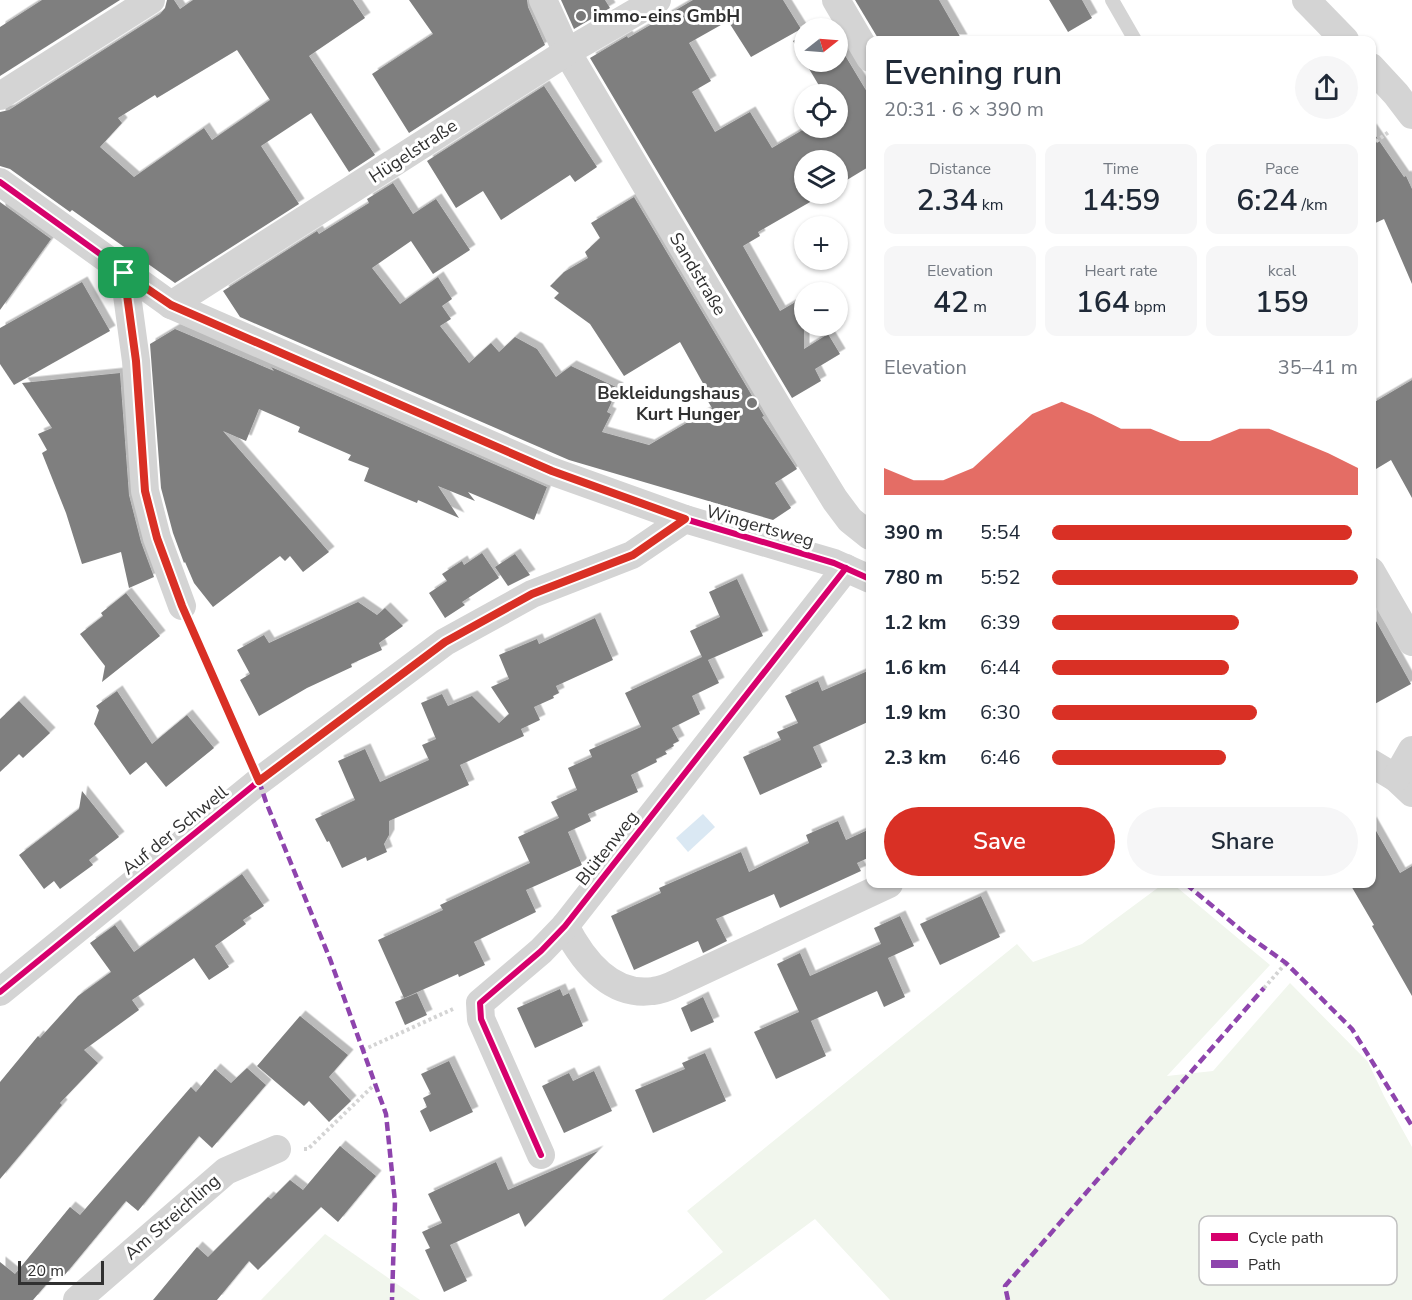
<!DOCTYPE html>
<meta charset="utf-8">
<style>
:root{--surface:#fff;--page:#f6f6f7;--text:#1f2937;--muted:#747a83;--accent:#d93025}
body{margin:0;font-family:"Nunito Sans",sans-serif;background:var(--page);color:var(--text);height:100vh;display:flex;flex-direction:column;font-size:22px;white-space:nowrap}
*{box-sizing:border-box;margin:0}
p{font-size:20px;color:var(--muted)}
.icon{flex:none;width:33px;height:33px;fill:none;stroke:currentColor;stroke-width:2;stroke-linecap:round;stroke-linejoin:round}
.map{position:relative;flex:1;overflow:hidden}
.sheet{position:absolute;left:866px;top:36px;width:510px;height:852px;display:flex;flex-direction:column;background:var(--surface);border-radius:12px;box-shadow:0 2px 4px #0004}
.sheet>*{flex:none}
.needle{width:39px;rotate:73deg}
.buttons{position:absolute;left:794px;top:18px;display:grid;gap:12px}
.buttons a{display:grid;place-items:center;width:54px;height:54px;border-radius:50%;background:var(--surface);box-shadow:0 2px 4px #0004;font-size:30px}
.scale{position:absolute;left:18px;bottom:15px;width:86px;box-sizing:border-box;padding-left:6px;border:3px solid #303030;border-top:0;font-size:16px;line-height:21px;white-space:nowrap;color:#303030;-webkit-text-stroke:4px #fff;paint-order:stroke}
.pin{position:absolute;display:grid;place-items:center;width:51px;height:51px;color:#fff;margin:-26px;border-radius:12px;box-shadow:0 3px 9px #0006}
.round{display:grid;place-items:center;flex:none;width:63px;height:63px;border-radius:32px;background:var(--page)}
.headline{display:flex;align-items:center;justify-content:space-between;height:102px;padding:0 18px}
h1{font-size:33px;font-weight:600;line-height:45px}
.metrics{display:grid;grid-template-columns:repeat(3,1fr);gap:9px;height:102px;padding:6px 18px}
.metrics div{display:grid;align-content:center;border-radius:12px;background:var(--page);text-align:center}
.metrics b{font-size:30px;font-weight:600}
.metrics small{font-size:16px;font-weight:400}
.metrics p{font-size:16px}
.chart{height:168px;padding:12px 18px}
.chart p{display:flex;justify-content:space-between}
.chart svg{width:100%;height:108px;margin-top:6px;fill:var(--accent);opacity:.7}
.button{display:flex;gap:12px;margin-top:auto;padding:12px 18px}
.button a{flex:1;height:69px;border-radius:36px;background:var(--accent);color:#fff;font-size:24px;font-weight:600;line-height:69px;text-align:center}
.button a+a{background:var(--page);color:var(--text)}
ul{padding:0 18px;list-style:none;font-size:20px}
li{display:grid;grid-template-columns:96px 72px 1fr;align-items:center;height:45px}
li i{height:15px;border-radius:8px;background:var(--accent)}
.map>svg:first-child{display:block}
</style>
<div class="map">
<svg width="1412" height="1300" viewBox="0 0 1412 1300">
<defs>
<filter id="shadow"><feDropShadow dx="5.5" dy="-5.5" stdDeviation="0" flood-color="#0004"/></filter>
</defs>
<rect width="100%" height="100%" fill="#fff"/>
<g fill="#f1f6ed">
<polygon points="1163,884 1173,884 1270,965 1167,1076 1213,1071 1290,983 1368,1062 1384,1096 1412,1147 1412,1300 890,1300 815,1219 705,1300 662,1300 723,1252 687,1211 1017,944 1033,962 1082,944"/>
<polygon points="325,1234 420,1300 261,1300"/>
</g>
<polygon fill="#dae8f3" points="703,814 715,827 688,852 676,838"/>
<g fill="#7f7f7f" fill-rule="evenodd" filter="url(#shadow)">
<polygon points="42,0 120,0 0,76 0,27"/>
<path d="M167,0H174L180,9L193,0H353L365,18L309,56L375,155L349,172L311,113L261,146L299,204L175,283L72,210L70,212L10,169L0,166V112L9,110L160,14L165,8ZM237,50L270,100L212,140L204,128L134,177L100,147L122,123L118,118L155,95L157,98Z"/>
<polygon points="409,0 527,0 528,7 545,45 409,133 372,74 433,34"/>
<polygon points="561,0 605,0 610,8 574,29"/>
<polygon points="693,0 783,0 801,29 751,57 728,21 689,43 711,81 692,92 715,132 750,112 772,148 806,128 837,128 837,94 824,94 805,62 837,62 837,42 870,97 870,166 837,186 837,160 804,160 804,194 824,194 758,232 760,236 743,246 780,311 804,297 804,349 828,334 840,354 815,369 821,381 792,398 590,58 627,36 628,38"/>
<polygon points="855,0 939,0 962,40 879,40"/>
<polygon points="1049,0 1082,0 1092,18 1068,32"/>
<polygon points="804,34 804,59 793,41"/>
<polygon points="544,86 597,167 575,182 570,175 501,220 483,191 456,208 427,161"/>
<polygon points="1371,129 1404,177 1406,176 1412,189 1412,284 1384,219 1371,225"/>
<polygon points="393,183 413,214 436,199 470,250 433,274 411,241 372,268 400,304 438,277 452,299 442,306 451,319 440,326 469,363 491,343 499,352 515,337 537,349 556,377 571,366 618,388 607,412 611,414 602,432 649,445 712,408 701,390 705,387 680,342 624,376 590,324 554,298 559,293 550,286 564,272 588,258 585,252 600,238 591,223 634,197 764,416 762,417 797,469 775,483 791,508 773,520 569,460 240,317 223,291 317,231 319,234 369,203 367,199"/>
<polygon points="0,202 51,239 0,310"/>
<polygon points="82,282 110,331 14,385 0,364 0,328"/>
<polygon points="175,329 274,371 271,367 547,487 534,520 468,492 475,501 438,486 459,518 418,500 417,503 364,481 369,468 348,460 351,455 298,432 300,427 259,409 246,441 223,431 329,552 303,572 290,556 285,561 280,556 213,607 194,583 185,562 184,563 173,533 161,488 150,344"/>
<polygon points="120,373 129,495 141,542 154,577 129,588 121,552 82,564 66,513 42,453 47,450 38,434 52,428 22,383"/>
<polygon points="1412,380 1412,498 1391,460 1371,472 1371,404"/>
<polygon points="482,553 499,578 462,602 465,605 445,618 429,593 447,581 442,574 462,561 464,565"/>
<polygon points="515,554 530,575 508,586 495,567"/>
<polygon points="737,579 763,636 708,660 719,683 692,696 700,714 672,728 679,741 673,744 674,746 665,751 667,754 656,759 657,762 631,775 638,792 588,814 591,821 568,832 582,865 526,890 536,912 474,942 485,965 459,977 458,974 404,998 378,940 443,910 440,905 530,863 518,837 559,818 551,802 577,790 568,768 592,757 589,750 641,727 625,693 702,657 690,631 720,617 709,592"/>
<polygon points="126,593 160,636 102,682 105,666 80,634 103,616 101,613"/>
<polygon points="358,602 377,615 385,608 403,626 379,643 382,650 351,664 352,667 307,688 259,716 240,680 250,674 237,650 264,635 269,643"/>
<polygon points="1371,612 1411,684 1371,706"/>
<polygon points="595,618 613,660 556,686 559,693 553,696 554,698 534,707 540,720 521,729 524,736 460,765 469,785 389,821 389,835 384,844 387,852 367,861 366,857 342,868 329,841 327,842 315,819 355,800 338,761 365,749 380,782 429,760 422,745 436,739 421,703 442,694 448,706 472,696 499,723 509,714 491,687 509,679 499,655 537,639 539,644"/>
<polygon points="870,670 870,721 813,747 822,767 760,795 743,757 781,740 777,732 798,723 785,696 818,681 822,691"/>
<polygon points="117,691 152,744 187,715 214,748 166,787 146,762 130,775 94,724 99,710 96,706"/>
<polygon points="19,701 50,733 23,758 19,754 0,772 0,719"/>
<polygon points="82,791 119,837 89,860 93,865 60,889 54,881 44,889 19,855 79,809"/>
<polygon points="838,821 846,840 870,829 870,857 857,863 861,871 780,908 774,894 716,919 727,941 703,953 698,941 634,970 611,916 661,893 659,888 741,852 749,872 809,843 806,835"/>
<polygon points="1371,822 1400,873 1412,866 1412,996 1372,926 1374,925 1350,884 1371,884"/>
<polygon points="242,874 264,906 243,920 246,924 215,946 229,967 209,980 194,958 132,1000 139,1010 84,1050 98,1063 60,1103 62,1105 0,1179 0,1082 38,1036 40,1038 78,996 111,972 90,943 115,925 134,952"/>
<polygon points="981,896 1000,937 940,965 920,924"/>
<polygon points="900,916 914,946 888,958 905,997 884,1007 877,991 811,1021 826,1056 776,1079 754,1032 799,1012 777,964 800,953 810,976 881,944 874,928"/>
<polygon points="560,989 563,996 569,993 583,1026 535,1048 517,1008"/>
<polygon points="417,993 427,1015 405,1025 395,1002"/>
<polygon points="703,997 714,1022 691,1032 681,1008"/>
<polygon points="300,1016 348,1055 329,1077 351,1101 329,1122 309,1101 304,1106 257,1066"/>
<polygon points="705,1053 726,1101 653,1133 635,1090 685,1069 682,1063"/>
<polygon points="449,1061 473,1112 430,1132 420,1111 427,1107 423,1098 431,1094 421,1074"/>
<polygon points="247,1068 266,1085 212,1148 199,1136 138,1211 126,1201 63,1277 57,1272 33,1300 0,1300 0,1262 15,1274 70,1207 80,1215 191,1087 196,1092 215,1069 231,1083"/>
<polygon points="594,1071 612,1111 564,1133 542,1086 569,1073 573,1081"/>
<polygon points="340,1146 376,1176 338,1222 321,1207 258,1270 249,1261 217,1300 153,1300 197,1247 208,1257 268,1197 271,1199 290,1180 303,1190"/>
<polygon points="598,1151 525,1227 519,1213 450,1245 467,1281 444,1292 425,1250 430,1248 422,1232 442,1223 428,1194 496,1162 508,1190"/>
</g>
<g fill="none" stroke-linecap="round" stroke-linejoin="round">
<g stroke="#d4d4d4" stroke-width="4" stroke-dasharray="3 3" stroke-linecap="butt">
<polyline points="1371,145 1390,131"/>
<polyline points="193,631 247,754"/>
<polyline points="1264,988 1286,963"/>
<polyline points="363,1050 453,1009"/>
<polyline points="304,1149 308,1149 375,1084"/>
</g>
<polyline stroke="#d4d4d4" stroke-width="14" points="1112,0 1135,40"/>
<g stroke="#d4d4d4" stroke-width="28">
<polyline points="543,0 567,52 782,414 835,500 850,520 870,536"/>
<polyline points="836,0 870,58"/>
<polyline points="1306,0 1345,40"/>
<polyline points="1371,67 1396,94 1412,115"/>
<polyline points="0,96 151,0"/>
<polyline points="0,182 171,305 551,471 685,519 834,563 870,579"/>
<polyline points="124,273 136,361 145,491 157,538 182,606"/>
<polyline points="171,305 567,52 657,0"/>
<polyline points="1371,571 1412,642"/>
<polyline points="1371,763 1396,778 1412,793"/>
<polyline points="1396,778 1412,750"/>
<path d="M565,926C582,959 610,997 653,991C662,990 671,986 679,982L889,884"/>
<polyline points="0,992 259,781 445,642 532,594 632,555 685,519"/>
<polyline points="541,1155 481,1019 480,1003 541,951 565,926 846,568"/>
<polyline points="77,1300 226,1171 277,1149"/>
</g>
<g stroke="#8e44ad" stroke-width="4.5" stroke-dasharray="9 4.5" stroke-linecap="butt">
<polyline points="259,781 266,802 330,959 386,1114 395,1202 392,1300"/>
<polyline points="1186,884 1247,935 1286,963 1352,1029 1412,1126"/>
<polyline points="1008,1300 1005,1286 1264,988"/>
</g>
<defs>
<g id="cycleway">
<polyline points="0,182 171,305 551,471 685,519 834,563 870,579"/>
<polyline points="0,992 259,781 445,642 532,594 632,555 685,519"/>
<polyline points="541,1155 481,1019 480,1003 541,951 565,926 846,568"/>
</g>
</defs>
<use href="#cycleway" stroke="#fff" stroke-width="10"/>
<use href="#cycleway" stroke="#d6006c" stroke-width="6"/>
</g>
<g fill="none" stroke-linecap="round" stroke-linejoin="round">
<defs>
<polygon id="route" points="124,273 171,305 552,471 685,519 633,555 532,594 445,642 259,781 182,606 157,538 145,491 136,361"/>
</defs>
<use href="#route" stroke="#fff" stroke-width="12"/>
<use href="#route" stroke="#d93025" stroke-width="8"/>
</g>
<g fill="#787878" stroke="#fff" stroke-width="2">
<circle cx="581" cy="16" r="6"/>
<circle cx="752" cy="403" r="6"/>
</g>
<g text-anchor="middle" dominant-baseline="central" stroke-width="6" stroke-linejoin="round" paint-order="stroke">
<g font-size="18" font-weight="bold" fill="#303030" stroke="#fff" text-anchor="start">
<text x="593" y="16">immo-eins GmbH</text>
<text x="740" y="393" text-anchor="end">Bekleidungshaus<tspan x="740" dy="21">Kurt Hunger</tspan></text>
</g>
<g font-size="18" fill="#303030" stroke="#fff">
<text transform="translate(413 151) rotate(-33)">Hügelstraße</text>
<text transform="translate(698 274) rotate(59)">Sandstraße</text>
<text transform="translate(760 526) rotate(16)">Wingertsweg</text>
<text transform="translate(175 830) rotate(-39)">Auf der Schwell</text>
<text transform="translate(607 848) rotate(-52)">Blütenweg</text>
<text transform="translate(172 1217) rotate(-41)">Am Streichling</text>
</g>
</g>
<rect x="1199" y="1216" width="198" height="69" rx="9" fill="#fff" stroke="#c1c1c1" stroke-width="1.5"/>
<rect x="1211" y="1233" width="27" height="8" fill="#d6006c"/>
<rect x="1211" y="1260" width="27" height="8" fill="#8e44ad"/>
<g font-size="16" fill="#303030">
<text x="1248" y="1243">Cycle path</text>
<text x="1248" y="1270">Path</text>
</g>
</svg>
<div class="buttons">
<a><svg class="needle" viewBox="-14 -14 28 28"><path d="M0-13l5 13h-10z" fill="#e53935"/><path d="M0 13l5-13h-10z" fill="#747a83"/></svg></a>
<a><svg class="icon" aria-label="locate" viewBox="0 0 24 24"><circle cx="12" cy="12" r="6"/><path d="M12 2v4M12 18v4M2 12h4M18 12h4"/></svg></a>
<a><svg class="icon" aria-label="layers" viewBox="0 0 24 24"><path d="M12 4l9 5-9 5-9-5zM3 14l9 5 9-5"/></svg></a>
<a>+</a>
<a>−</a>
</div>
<div class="scale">20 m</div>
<div class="pin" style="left:124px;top:273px;background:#1e9e55"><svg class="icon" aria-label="arrive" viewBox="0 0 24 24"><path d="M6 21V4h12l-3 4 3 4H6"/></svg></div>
<section class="sheet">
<div class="headline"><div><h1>Evening run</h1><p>20:31 · 6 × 390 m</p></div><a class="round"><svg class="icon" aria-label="share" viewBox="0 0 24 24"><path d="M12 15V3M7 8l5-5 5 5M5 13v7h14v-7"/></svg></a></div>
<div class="metrics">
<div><p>Distance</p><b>2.34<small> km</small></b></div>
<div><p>Time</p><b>14:59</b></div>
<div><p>Pace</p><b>6:24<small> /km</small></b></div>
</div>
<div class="metrics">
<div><p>Elevation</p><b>42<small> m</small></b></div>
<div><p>Heart rate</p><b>164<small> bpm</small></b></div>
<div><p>kcal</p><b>159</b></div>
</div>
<div class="chart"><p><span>Elevation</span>35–41 m</p>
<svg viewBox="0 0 160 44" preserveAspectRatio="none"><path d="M0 44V33L10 38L20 38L30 33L40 22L50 11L60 6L70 11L80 17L90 17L100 22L110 22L120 17L130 17L140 22L150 27L160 33V44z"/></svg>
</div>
<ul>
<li><b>390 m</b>5:54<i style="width:98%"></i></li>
<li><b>780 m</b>5:52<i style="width:100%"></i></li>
<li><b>1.2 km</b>6:39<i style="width:61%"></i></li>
<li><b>1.6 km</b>6:44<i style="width:58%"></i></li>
<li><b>1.9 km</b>6:30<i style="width:67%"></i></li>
<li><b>2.3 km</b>6:46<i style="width:57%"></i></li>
</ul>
<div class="button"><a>Save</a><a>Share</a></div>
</section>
</div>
